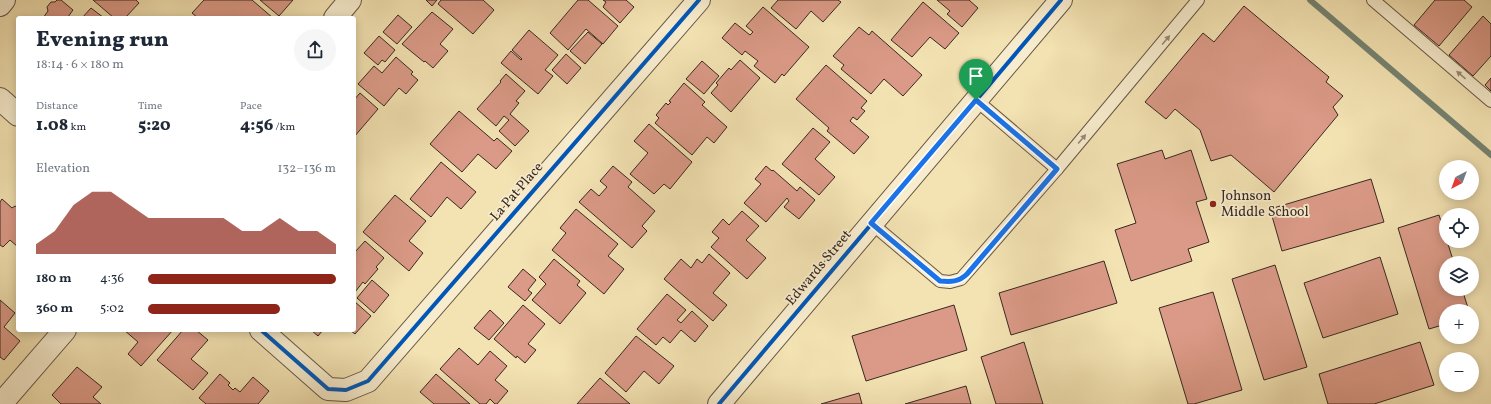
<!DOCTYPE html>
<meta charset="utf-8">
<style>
:root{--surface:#fff;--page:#f6f6f7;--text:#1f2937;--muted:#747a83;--accent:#8f2418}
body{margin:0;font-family:Vollkorn,serif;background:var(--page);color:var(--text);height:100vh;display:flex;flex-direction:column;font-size:15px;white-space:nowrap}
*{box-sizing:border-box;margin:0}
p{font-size:13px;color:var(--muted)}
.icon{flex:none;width:22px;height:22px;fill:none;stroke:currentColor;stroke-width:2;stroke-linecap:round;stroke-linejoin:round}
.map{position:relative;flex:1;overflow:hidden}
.side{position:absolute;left:16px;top:16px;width:340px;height:316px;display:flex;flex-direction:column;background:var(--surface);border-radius:4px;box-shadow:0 2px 10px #0003}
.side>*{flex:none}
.needle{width:26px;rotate:221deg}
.tools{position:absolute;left:1439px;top:160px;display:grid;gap:8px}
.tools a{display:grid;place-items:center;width:40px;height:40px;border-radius:50%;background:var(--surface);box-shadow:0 2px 10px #0003;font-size:20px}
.pin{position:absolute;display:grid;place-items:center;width:34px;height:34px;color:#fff;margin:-41px -17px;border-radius:50% 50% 50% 0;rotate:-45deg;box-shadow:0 0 4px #0007}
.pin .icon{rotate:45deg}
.round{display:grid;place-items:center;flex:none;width:42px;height:42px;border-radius:21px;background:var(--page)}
.head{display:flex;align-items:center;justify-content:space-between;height:68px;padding:0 20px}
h1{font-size:22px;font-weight:800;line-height:30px}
.figures{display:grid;grid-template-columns:repeat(3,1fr);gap:6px;height:68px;padding:4px 20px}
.figures div{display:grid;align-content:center}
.figures b{font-size:17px;font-weight:800}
.figures small{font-size:11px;font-weight:400}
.figures p{font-size:11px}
.chart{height:112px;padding:8px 20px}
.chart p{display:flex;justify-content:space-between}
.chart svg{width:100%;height:72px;margin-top:4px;fill:var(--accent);opacity:.7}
ul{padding:0 20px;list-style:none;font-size:13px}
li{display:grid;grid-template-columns:64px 48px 1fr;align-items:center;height:30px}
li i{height:10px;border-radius:5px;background:var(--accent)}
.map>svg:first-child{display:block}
</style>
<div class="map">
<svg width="1491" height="404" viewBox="0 0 1491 404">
<rect width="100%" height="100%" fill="#f3e2b2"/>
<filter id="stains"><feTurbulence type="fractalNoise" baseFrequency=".005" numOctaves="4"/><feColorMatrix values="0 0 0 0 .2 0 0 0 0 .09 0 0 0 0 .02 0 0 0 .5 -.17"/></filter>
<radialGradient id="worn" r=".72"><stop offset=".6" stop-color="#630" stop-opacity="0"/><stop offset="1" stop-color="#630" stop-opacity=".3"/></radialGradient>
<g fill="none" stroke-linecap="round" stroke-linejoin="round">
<polyline stroke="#758371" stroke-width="6" points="1310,0 1491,155"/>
</g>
<g fill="#db9a87" stroke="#382921">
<polygon points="57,0 61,0 73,10 68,17 69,18 43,18 48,11 47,7 51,2 55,2"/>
<polygon points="93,0 136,0 139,3 125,18 114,18"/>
<polygon points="204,0 252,0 273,18 198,18 192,13"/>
<polygon points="260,0 293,0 279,16"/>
<polygon points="426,0 437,0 432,6"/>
<polygon points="441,0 483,0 494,10 473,34 438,4"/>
<polygon points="578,0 588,0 618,26 603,44 586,29 568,50 550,33"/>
<polygon points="603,0 626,0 634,7 620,23 603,7 606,2"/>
<polygon points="778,0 838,0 841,2 823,22 811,11 796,29 771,8"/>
<polygon points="937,0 969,0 978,8 962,27 947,14 950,11"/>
<polygon points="1435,0 1464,0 1472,7 1439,46 1414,25"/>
<polygon points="923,2 959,33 945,49 930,37 912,57 891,40"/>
<polygon points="1244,6 1329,77 1326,82 1343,96 1333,107 1338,115 1274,192 1231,155 1211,161 1200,130 1175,109 1166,119 1145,102 1203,33 1214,42"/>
<polygon points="763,7 809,47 784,76 782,74 775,83 754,66 758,61 745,51 742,55 722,38 735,23 750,35 753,32 746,26"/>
<polygon points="91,8 104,18 82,18"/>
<polygon points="432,12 453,29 440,44 448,51 433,68 425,61 424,62 402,44"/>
<polygon points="398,15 412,27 397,44 383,32"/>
<polygon points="1483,16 1491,24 1491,56 1473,76 1449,55"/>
<polygon points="859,27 869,35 872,31 922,75 903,96 884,79 871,94 841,69 844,65 833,56"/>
<polygon points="529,30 558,55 545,70 553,76 538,94 501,63 511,51 521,60 522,59 512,50"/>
<polygon points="588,32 602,44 585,64 570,51"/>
<polygon points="379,36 395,50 385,62 382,60 378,65 364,53"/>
<polygon points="566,54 581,68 567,84 552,70"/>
<polygon points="396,57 413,72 411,74 418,80 406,94 399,88 384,106 358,84 374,66 382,73"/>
<polygon points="740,60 760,78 731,112 711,93 718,85 716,83 729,68 731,70"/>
<polygon points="702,61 719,76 704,94 686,79"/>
<polygon points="826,65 867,101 861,108 865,111 857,120 853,117 850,121 869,137 854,154 827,131 829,128 796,99"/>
<polygon points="506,74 525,91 516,101 519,103 510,114 529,131 515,146 499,131 509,120 504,116 496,126 477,109 501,82 500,81"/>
<polygon points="1491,78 1491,91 1485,85"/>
<polygon points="684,83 705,102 702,105 727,127 714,143 707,137 692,155 655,123 659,118 656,115 666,103 668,105 671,102 669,101"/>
<polygon points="360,93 378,109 354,137 354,100"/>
<polygon points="459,111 494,141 497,138 512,151 496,169 478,154 462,172 430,144"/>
<polygon points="649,124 692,162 670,189 664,184 654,194 630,174 648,153 634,141"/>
<polygon points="813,128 830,142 815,159 835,177 819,195 782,164"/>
<polygon points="1162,150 1165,159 1191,150 1207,199 1196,202 1209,242 1188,249 1192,261 1131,281 1115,230 1136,223 1117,164"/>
<polygon points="441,162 476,192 461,209 447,197 431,217 410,199"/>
<polygon points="613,166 632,182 628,187 655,211 642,226 647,231 632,248 579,202 591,189 599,196 607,187 600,181"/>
<polygon points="766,166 772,171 773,170 797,191 800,187 815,200 799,219 784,207 789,201 787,198 766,222 744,203 761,184 755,179"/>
<polygon points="1371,179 1384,222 1282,251 1270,209"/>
<polygon points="395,195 426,221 409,241 423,253 409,271 363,232"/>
<polygon points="2,199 12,208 15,206 18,208 18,247 10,240 3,247 0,245 0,202"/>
<polygon points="576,209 618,244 608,256 624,269 604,294 552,250 566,233 560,228"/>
<polygon points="742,211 759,226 746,240 766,258 747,279 711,247 719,238 712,232 723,219 729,225"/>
<polygon points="1439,215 1446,237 1446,241 1447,241 1454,263 1446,263 1446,289 1462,289 1469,311 1446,311 1446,324 1429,329 1398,228"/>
<polygon points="365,241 384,258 376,267 378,269 365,284 363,282 355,292 354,253"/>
<polygon points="709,254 730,273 713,293 727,305 713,321 664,279 681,259 691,268 697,259 702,263"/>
<polygon points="1380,257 1398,314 1323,338 1304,283"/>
<polygon points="554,259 580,281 577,285 586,293 560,324 532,300 546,284 539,277"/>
<polygon points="1104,261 1117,303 1011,335 999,293"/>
<polygon points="1275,265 1307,367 1264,380 1232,279"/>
<polygon points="523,269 536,280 528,290 532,293 525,301 508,287"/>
<polygon points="372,280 389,295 374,313 357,298"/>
<polygon points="1213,292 1242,390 1194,404 1188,404 1159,308"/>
<polygon points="667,294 686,310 677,320 681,323 692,311 708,326 695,342 681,330 670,343 663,337 656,345 637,329"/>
<polygon points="0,300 15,313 4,327 20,341 4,360 0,357"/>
<polygon points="354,301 371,316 355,334 350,330 354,330"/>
<polygon points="523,305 545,324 528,344 536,350 525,363 517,356 516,358 494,339"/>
<polygon points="954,305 967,350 866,381 852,336"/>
<polygon points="490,310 504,323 489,340 474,328"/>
<polygon points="124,330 173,330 141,366 128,354 138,342"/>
<polygon points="183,330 196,330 208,340 191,359 208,373 193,390 157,360"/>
<polygon points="311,330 323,330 318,336"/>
<polygon points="636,336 674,366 659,384 644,371 626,392 605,373"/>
<polygon points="1024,342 1043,404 996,404 981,357"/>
<polygon points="1420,342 1434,385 1374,404 1328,404 1319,374"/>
<polygon points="459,348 478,365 490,351 507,366 495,380 508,391 497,404 495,404 490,399 486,404 480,404 440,369"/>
<polygon points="77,367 102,387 93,397 101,404 61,404 52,395"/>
<polygon points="220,374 230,383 228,385 233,390 235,388 240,392 253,377 269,391 258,404 206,404 199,398"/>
<polygon points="436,374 470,404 434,404 420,392"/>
<polygon points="600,378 630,404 577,404"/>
<polygon points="966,386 971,404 905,404"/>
<polygon points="859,393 862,404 821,404"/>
</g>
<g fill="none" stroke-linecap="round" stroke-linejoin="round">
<defs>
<g id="service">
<polyline points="1373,0 1491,101"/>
<polyline points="976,100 1057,169"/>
<polyline points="871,223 940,281 950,282 961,279 1057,169 1198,0"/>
</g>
<g id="minor">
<polyline points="0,5 4,0"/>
<polyline points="335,18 350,0"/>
<polyline points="0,99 18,115"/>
<polyline points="261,330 328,389 346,390 368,381 699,0"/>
<polyline points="1,404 65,330"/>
</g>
<polyline id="tertiary" points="719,404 1061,0"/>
</defs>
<use href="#service" stroke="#675745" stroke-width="14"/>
<use href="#minor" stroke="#675745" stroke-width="24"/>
<use href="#tertiary" stroke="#675745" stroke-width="24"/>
<use href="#service" stroke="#f7eccd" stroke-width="12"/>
<use href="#minor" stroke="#f7eccd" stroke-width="22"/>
<use href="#tertiary" stroke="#f7eccd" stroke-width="22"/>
<defs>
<g id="cycleway">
<polyline points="261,330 328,389 346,390 368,381 699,0"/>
<polyline points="719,404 1061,0"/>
</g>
</defs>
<use href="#cycleway" stroke="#f7eccd" stroke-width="6"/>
<use href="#cycleway" stroke="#0057b8" stroke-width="4"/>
</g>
<defs><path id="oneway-solid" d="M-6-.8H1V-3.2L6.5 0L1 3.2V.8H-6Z"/></defs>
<g fill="#988a77">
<use href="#oneway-solid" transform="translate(1166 40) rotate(-50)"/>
<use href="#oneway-solid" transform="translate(1461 75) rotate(-140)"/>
<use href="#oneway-solid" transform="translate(1082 139) rotate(-50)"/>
</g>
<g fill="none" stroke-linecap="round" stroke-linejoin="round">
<defs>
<path id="route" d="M976,100L1057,169L967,274C959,282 951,282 940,281L871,223Z"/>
</defs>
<use href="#route" stroke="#fff" stroke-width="8"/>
<use href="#route" stroke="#1a73e8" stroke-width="5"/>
</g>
<circle fill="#8f2418" stroke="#f7eccd" stroke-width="1.5" cx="1213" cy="204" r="4"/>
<g text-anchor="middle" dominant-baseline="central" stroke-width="3.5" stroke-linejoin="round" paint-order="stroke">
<g font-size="14" fill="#382921" stroke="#f7eccd">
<text transform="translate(517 192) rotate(-49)">La Pat Place</text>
<text transform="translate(819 268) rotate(-50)">Edwards Street</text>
</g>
<g font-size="14" fill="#382921" stroke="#f7eccd" text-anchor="start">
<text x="1221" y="196">Johnson<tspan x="1221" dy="16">Middle School</tspan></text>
</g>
</g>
<rect width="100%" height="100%" filter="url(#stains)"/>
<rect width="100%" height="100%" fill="url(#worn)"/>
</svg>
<div class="tools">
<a><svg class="needle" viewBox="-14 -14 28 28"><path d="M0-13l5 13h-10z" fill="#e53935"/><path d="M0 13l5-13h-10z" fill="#747a83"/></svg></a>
<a><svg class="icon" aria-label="locate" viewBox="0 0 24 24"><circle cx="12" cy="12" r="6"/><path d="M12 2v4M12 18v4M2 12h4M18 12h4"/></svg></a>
<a><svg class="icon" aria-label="layers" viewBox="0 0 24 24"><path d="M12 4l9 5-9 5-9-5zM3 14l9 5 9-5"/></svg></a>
<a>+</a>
<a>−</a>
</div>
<div class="pin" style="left:976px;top:100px;background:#1e9e55"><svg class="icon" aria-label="arrive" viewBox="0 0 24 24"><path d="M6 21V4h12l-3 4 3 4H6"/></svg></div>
<section class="side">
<div class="head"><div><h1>Evening run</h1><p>18:14 · 6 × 180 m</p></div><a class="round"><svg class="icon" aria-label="share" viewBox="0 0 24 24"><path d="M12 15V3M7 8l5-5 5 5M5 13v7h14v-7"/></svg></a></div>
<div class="figures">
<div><p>Distance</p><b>1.08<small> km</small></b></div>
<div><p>Time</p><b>5:20</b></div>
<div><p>Pace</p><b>4:56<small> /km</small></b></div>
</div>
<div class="chart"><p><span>Elevation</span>132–136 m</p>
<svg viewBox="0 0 160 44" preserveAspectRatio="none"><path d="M0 44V38L10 30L20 14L30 6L40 6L50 14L60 22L70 22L80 22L90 22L100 22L110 30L120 30L130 22L140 30L150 30L160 38V44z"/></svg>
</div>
<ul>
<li><b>180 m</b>4:36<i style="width:100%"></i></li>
<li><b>360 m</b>5:02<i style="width:70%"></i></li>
</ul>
</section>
</div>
